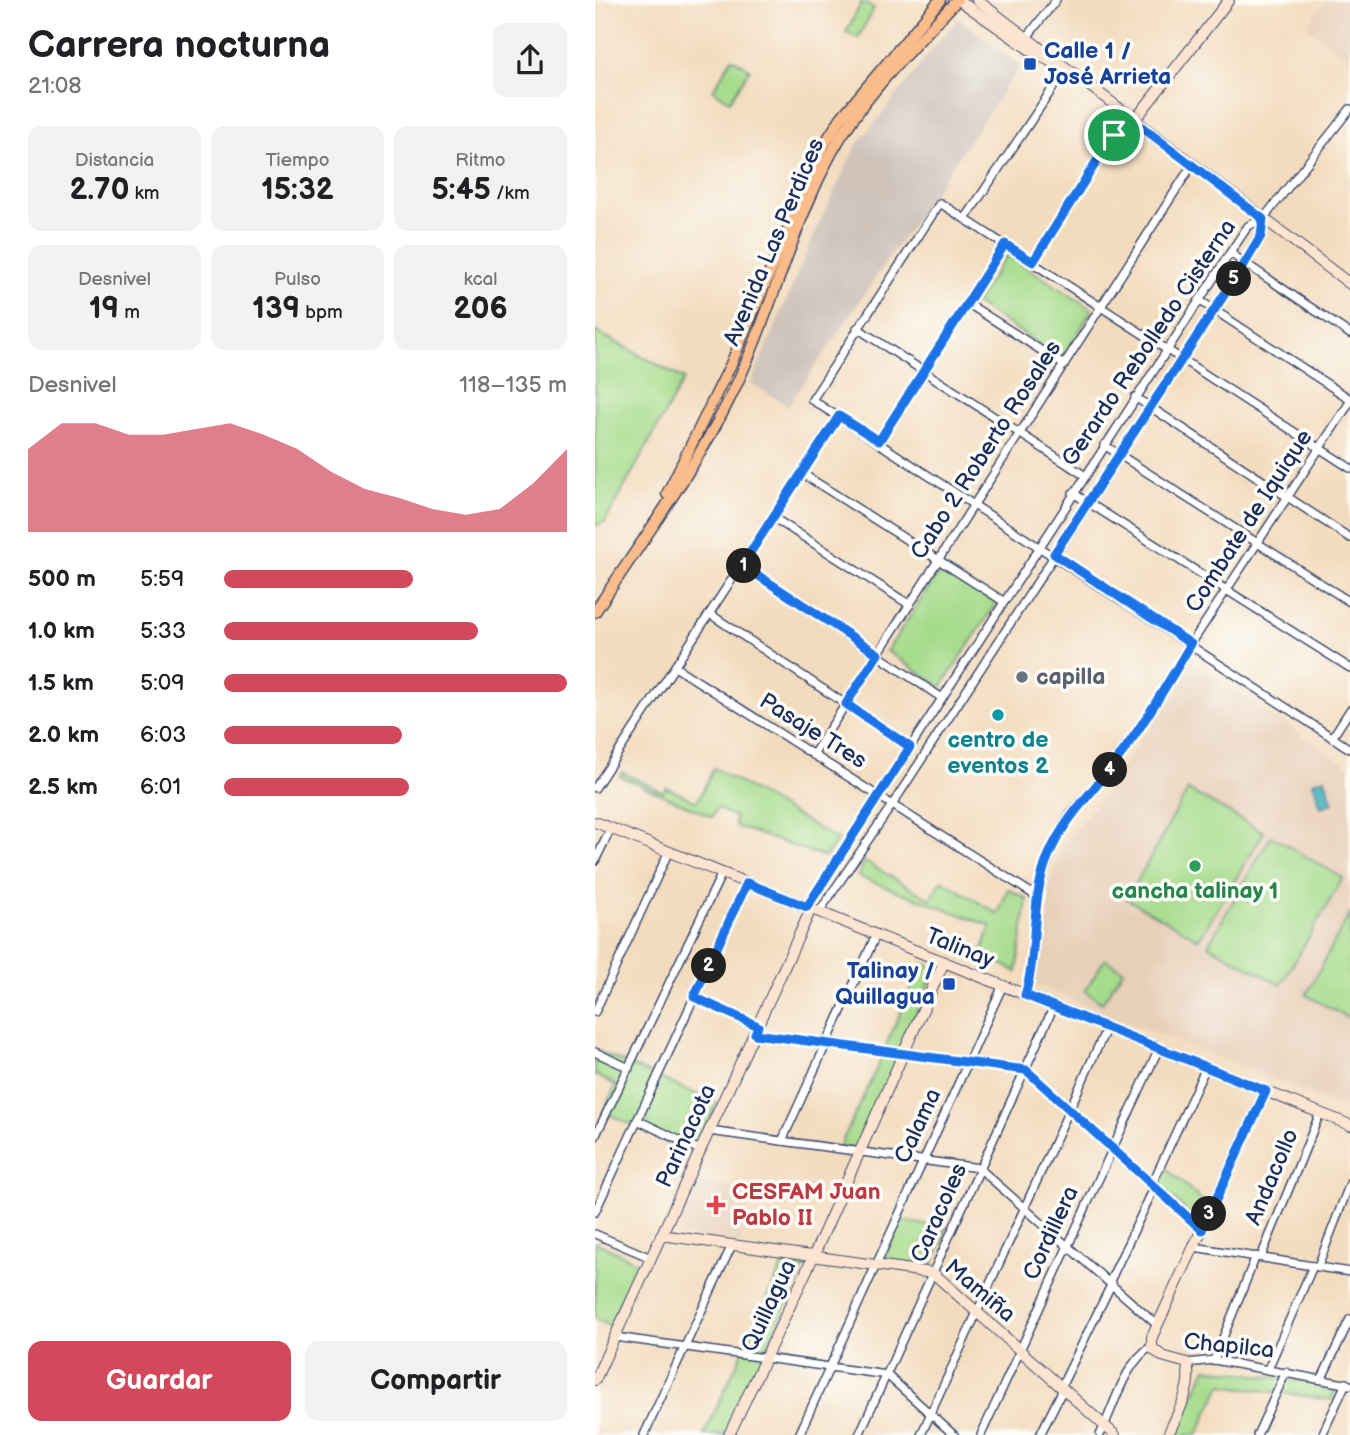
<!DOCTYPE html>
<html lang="es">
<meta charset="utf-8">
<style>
:root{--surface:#fff;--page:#f2f2f2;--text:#202124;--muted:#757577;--accent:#d1495b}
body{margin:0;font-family:"Balsamiq Sans",sans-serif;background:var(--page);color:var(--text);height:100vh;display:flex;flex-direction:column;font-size:26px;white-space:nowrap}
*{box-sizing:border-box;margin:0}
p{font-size:23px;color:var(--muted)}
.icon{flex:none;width:38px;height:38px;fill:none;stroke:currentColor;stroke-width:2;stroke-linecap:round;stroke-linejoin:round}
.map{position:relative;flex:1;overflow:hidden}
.details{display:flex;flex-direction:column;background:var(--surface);width:595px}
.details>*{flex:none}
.pin{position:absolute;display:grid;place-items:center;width:60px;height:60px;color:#fff;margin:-30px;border:4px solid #fff;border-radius:50%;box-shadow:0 2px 7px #0007}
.km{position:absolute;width:35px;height:35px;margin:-18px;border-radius:50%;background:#222;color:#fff;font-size:19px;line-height:35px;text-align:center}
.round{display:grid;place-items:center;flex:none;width:74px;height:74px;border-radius:14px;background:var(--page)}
.head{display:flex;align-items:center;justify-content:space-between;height:119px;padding:0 28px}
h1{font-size:38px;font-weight:600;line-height:52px}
.figures{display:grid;grid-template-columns:repeat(3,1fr);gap:10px;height:119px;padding:7px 28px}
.figures div{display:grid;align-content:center;border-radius:14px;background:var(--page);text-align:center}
.figures b{font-size:30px;font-weight:600}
.figures small{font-size:19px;font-weight:400}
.figures p{font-size:19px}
.chart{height:196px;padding:14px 28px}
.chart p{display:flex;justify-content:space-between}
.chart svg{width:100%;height:126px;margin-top:7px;fill:var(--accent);opacity:.7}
.button{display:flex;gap:14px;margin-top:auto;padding:14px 28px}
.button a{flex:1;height:80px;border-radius:14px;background:var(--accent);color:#fff;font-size:28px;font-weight:600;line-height:80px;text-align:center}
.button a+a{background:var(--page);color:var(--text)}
ul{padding:0 28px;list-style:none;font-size:23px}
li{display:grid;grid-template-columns:112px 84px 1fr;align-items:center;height:52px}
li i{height:18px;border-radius:9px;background:var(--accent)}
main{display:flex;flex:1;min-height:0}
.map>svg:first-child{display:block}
</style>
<main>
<section class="details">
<div class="head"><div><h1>Carrera nocturna</h1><p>21:08</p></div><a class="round"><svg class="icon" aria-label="share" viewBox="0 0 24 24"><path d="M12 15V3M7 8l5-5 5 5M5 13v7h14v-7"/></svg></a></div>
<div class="figures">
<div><p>Distancia</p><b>2.70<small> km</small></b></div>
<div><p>Tiempo</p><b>15:32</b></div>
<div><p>Ritmo</p><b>5:45<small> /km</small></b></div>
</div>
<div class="figures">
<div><p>Desnivel</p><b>19<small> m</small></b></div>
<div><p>Pulso</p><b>139<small> bpm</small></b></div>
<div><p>kcal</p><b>206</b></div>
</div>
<div class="chart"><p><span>Desnivel</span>118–135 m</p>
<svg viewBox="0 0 160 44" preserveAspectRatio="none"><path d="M0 44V15L10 6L20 6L30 10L40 10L50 8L60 6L70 10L80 15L90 23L100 29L110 32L120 36L130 38L140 36L150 27L160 15V44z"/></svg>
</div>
<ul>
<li><b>500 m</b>5:59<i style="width:55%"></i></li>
<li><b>1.0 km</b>5:33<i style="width:74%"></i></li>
<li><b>1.5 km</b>5:09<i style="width:100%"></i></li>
<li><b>2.0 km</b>6:03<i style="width:52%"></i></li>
<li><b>2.5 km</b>6:01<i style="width:54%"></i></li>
</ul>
<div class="button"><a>Guardar</a><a>Compartir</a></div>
</section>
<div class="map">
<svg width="755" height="1435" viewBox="0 0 755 1435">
<rect width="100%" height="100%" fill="#fdfcf7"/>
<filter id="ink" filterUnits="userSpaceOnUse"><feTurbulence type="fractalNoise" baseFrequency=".0143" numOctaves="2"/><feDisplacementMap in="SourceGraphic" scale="14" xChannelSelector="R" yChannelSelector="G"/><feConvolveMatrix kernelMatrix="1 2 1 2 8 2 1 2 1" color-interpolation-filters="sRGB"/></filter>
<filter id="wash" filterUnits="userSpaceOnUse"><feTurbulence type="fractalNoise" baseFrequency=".00686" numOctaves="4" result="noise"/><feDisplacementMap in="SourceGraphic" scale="28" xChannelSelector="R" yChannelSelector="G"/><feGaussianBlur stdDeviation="1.57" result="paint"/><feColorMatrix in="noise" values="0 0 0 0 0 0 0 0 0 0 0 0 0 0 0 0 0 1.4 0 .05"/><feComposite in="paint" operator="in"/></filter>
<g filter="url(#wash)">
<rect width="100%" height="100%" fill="#f3dcbe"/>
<g fill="#e7cfb8">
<polygon points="731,0 755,0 755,60 711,27"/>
<polygon points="595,661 755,767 755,1110 438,984 452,889 468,844 517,784"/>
<polygon points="99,1179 153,1191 146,1244 83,1234"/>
</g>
<polygon fill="#cec2b9" points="363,18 425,66 193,406 156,383 223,226 261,146"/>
<g fill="#a6db8b" stroke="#608574" stroke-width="2">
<polygon points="267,2 279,8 263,38 251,32"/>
<polygon points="137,58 155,69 135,101 118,90"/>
<polygon points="412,255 497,309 468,359 380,303"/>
<polygon points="0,331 89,379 10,522 0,526"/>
<polygon points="348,567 402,602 346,687 292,651"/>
<polygon points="119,768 243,840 230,857 140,826 140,817 122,808 117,817 25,776 27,772 68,792 71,787 102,802"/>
<polygon points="593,790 669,832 604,939 532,899"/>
<polygon points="676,836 748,878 686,985 613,945"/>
<polygon points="269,861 335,899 347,880 403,914 413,889 432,899 422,972 386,954 396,926 264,877"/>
<polygon points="755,913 755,1019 711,995"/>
<polygon points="510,959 528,970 507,1003 490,991"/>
<polygon points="328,963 341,969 305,1050 290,1047"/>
<polygon points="0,1050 122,1103 98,1154 9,1112 21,1085 0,1075"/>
<polygon points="287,1057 303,1059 260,1149 244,1148"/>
<polygon points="572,1169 610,1203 602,1221 564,1185"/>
<polygon points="306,1221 352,1228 336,1268 289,1259"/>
<polygon points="0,1242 44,1263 14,1326 0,1319"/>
<polygon points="192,1256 213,1259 132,1435 109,1435"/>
<polygon points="611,1368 741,1386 737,1400 626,1385 602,1435 580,1435"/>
</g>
<polygon fill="#43b2be" stroke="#2f708e" stroke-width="2" points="730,778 738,803 726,807 718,782"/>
</g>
<g filter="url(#ink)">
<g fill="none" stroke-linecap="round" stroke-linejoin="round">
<defs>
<g id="street">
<polyline points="433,36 461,0"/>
<polyline points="370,219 470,70"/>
<polyline points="635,253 755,334"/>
<polyline points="438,262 531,115"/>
<polyline points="604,300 755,399"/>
<polyline points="372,303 469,365"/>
<polyline points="262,328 489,475"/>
<polyline points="540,397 755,538"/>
<polyline points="284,441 410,244"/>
<polyline points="509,445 755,602"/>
<polyline points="755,468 345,203 217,400 755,749"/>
<polyline points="208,474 408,601"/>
<polyline points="478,493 755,668"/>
<polyline points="179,518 315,605"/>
<polyline points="147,565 347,698"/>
<polyline points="115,614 315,747"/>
<polyline points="80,667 441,896"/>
<polyline points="737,738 755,710"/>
<polyline points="218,755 597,165"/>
<polyline points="0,788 244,416"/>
<polyline points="0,861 16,828"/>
<polyline points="212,907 635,253 653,226 668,219 755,109"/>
<polyline points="224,912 297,805 650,263 666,236 668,219"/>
<polyline points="430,995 437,969 441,896 460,841 476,813 508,778 557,710 596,644 755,402"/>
<polyline points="99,997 163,1026"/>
<polyline points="0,1012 74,851"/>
<polyline points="160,1034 431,1070 607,1230"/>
<polyline points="0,1052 34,1068"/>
<polyline points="42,1120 105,1150"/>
<polyline points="114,1131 384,1168 562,1325"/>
<polyline points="0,1137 127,873"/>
<polyline points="187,1141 281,935"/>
<polyline points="557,1184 611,1067"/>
<polyline points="0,1212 152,883"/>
<polyline points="0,1234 56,1258"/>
<polyline points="599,1247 755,1272"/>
<polyline points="666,1257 725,1113"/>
<polyline points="723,1266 755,1183"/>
<polyline points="515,1281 560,1186"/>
<polyline points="20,1337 292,1375 359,1435"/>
<polyline points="619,1360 661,1256"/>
<polyline points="592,1363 619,1360 755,1385"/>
<polyline points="673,1369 718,1266"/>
<polyline points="727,1378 755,1319"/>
<polyline points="466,1387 517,1283"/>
<polyline points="49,1435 137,1245"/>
<polyline points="204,1435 408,985"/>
<polyline points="264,1435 459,1006"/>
<polyline points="326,1435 512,1027"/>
<polyline points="386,1435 564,1048"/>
<polyline points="445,1435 468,1389"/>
<path d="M505,1435C519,1407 529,1363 557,1346"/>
<polyline points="662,1435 691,1372"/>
<polyline points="727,1435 751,1383"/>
</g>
<g id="secondary">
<polyline points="364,0 441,54 465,66"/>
<polyline points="382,0 755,284"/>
<polyline points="539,121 634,0"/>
<polyline points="0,822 755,1125"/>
<polyline points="66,1235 338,1273 520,1435"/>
<polyline points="0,1380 216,909"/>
<polyline points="134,1435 218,1257 349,962"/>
<path d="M573,1435C583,1412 598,1389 592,1363L567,1356L557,1348V1337L671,1091"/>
</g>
<g id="primary">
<polyline points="72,494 136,364 229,145 246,118 345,0"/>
<path d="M0,612C45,543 96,475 133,402C174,321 195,231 237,152C268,95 319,47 362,0"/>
</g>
</defs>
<use href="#street" stroke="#3b496c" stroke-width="10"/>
<use href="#secondary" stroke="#3b496c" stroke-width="12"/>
<use href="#primary" stroke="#3b496c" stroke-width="13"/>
<use href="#street" stroke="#fff" stroke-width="7"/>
<use href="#secondary" stroke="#fde4d0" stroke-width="10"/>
<use href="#primary" stroke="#f9bc8a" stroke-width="10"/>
</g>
</g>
<g fill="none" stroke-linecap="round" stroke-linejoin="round" filter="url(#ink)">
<defs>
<path id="route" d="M531,115L668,219L666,236L650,263L459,554L596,644C574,681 553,718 527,753C501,790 470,815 453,857C434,903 444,949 430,995L671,1091L607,1230L431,1070L160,1034L163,1026L99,997L152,883L212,907L315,747L251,704L283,654L147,565L244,416L284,441L410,244L438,262Z"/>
</defs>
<use href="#route" stroke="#fff" stroke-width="14"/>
<use href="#route" stroke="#1a73e8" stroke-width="9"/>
</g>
<g fill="#1a4fb4" stroke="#fdfcf7" stroke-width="2.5">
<rect x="428" y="57" width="14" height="14" rx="3.5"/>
<rect x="347" y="977" width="14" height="14" rx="3.5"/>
</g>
<circle fill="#6b7280" stroke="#fdfcf7" stroke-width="2.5" cx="427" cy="677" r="7"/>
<circle fill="#0f9aa8" stroke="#fdfcf7" stroke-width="2.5" cx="403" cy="715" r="7"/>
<circle fill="#2e9e5b" stroke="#fdfcf7" stroke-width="2.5" cx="600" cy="866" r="7"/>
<path fill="#e0444e" stroke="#fdfcf7" stroke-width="2.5" d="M117.5 1194.5h7v7h7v7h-7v7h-7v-7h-7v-7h7z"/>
<g text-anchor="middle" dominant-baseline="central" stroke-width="7" stroke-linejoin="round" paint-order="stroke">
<g font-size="23" font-weight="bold" fill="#164399" stroke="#fdfcf7" text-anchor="start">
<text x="449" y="51">Calle 1 /<tspan x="449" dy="26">José Arrieta</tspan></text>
<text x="340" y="971" text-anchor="end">Talinay /<tspan x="340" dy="26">Quillagua</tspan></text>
</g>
<g font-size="23" fill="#1b2f5e" stroke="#fdfcf7">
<text transform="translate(179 242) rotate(-67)">Avenida Las Perdices</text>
<text transform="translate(554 343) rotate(-56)">Gerardo Rebolledo Cisterna</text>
<text transform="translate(391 450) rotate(-57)">Cabo 2 Roberto Rosales</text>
<text transform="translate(654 521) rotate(-57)">Combate de Iquique</text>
<text transform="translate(218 731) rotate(32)">Pasaje Tres</text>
<text transform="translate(365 948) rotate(22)">Talinay</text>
<text transform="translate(323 1126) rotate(-65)">Calama</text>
<text transform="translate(91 1136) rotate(-65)">Parinacota</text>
<text transform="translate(677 1177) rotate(-67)">Andacollo</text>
<text transform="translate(344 1213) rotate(-66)">Caracoles</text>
<text transform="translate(456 1233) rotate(-65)">Cordillera</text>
<text transform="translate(385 1291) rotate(40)">Mamiña</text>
<text transform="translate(174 1306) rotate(-65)">Quillagua</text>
<text transform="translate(634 1346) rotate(6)">Chapilca</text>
</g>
<g font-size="23" font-weight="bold" fill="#5b616d" stroke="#fdfcf7" text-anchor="start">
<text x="441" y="677">capilla</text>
</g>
<g font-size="23" font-weight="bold" fill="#0d838f" stroke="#fdfcf7">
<text x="403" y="740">centro de<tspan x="403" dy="26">eventos 2</tspan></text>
</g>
<g font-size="23" font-weight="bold" fill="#27864d" stroke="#fdfcf7">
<text x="600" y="891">cancha talinay 1</text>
</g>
<g font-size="23" font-weight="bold" fill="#be3a42" stroke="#fdfcf7" text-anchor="start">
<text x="137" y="1192">CESFAM Juan<tspan x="137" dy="26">Pablo II</tspan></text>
</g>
</g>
</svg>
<div class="pin" style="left:519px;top:135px;background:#1e9e55"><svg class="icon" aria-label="arrive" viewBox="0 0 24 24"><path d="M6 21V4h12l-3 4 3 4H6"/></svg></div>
<b class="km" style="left:149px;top:566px">1</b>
<b class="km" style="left:114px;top:966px">2</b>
<b class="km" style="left:614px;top:1214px">3</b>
<b class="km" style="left:515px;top:770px">4</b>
<b class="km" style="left:639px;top:279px">5</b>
</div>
</main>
